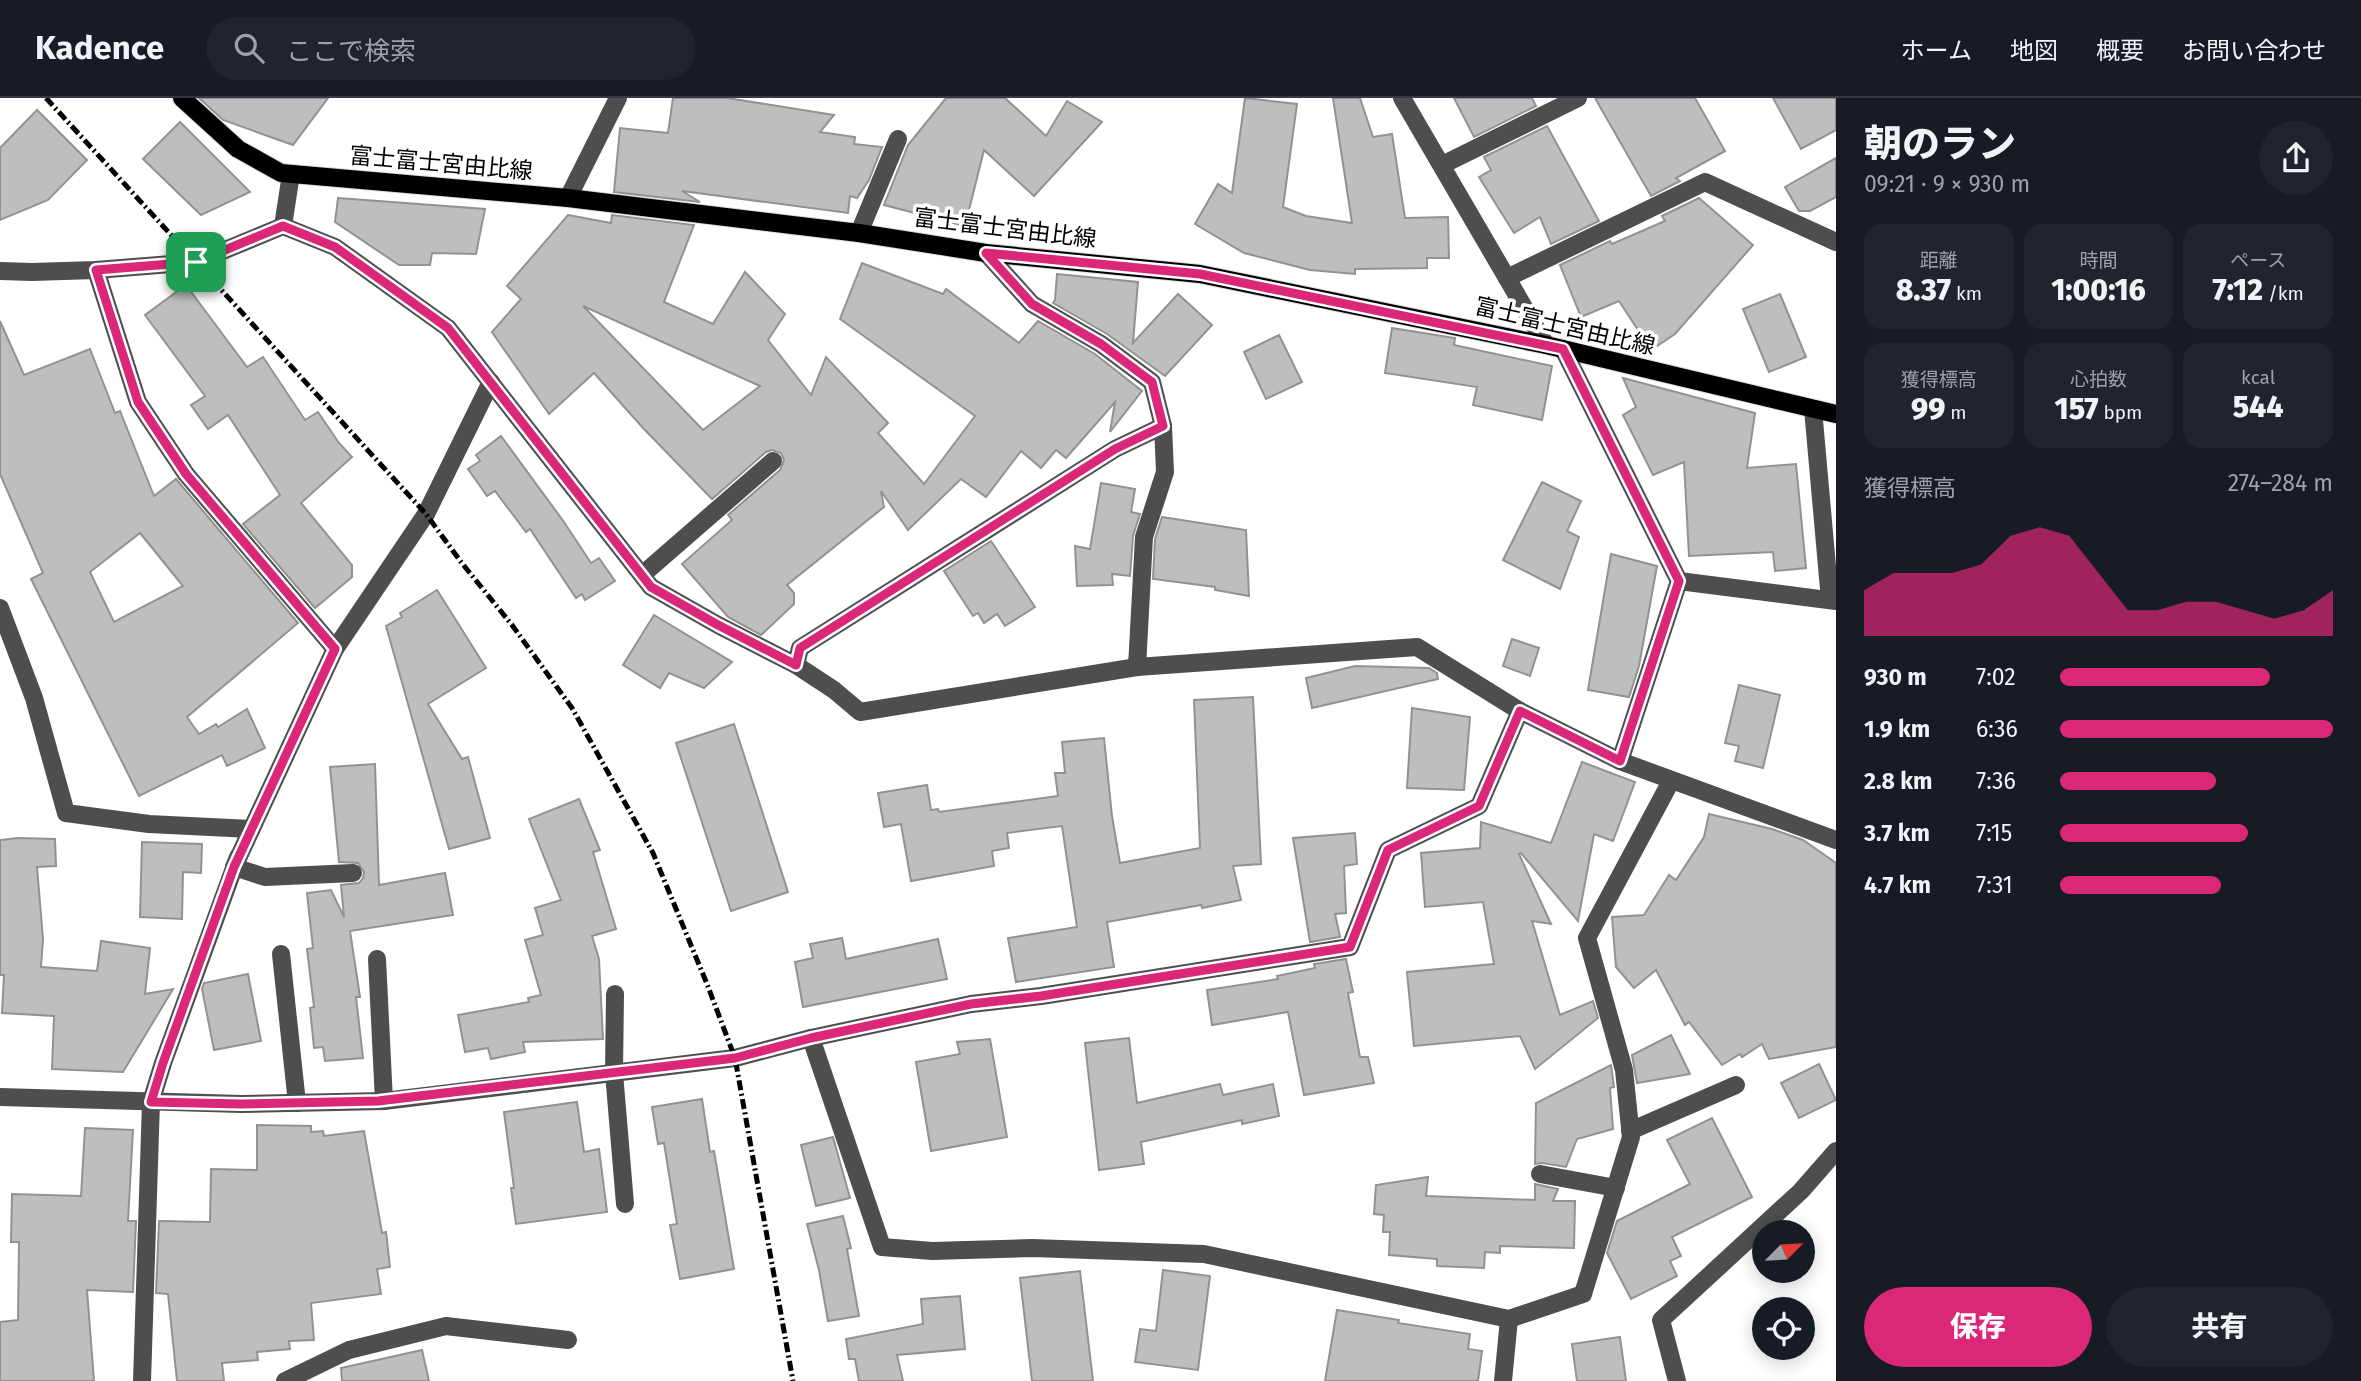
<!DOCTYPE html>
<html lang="ja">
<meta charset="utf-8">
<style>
:root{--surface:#171b24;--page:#20242c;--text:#f1f3f6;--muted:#9ea1a6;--line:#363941;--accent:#db2777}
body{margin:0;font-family:"Fira Sans","Noto Sans JP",sans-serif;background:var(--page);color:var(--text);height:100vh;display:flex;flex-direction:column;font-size:26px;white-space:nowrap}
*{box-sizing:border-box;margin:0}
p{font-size:23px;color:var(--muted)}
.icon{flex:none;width:38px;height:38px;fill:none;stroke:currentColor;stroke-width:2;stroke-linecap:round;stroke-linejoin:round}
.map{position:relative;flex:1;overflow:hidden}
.sheet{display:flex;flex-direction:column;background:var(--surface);width:525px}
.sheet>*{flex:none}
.needle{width:46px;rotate:66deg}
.buttons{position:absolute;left:1752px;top:1122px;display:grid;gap:14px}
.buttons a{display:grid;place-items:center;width:63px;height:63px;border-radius:50%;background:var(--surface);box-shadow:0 4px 18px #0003;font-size:35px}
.pin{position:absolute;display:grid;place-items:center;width:60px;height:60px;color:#fff;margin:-30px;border-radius:14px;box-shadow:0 4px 10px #0006}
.round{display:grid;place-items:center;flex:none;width:74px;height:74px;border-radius:37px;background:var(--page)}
.head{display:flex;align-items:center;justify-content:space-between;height:119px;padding:0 28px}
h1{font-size:38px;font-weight:800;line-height:52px}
.metrics{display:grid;grid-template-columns:repeat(3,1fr);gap:10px;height:119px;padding:7px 28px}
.metrics div{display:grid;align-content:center;border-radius:18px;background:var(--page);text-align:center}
.metrics b{font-size:30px;font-weight:800}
.metrics small{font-size:19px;font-weight:400}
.metrics p{font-size:19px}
.chart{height:196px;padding:14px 28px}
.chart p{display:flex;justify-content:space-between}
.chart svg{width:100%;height:126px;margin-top:7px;fill:var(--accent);opacity:.7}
.action{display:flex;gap:14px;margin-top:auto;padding:14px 28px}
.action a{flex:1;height:80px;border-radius:42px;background:var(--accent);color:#fff;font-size:28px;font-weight:800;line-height:80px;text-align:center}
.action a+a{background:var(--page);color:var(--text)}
ul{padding:0 28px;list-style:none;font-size:23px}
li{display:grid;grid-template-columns:112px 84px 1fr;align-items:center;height:52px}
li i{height:18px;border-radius:9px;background:var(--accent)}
header{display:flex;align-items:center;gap:42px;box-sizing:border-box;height:98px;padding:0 35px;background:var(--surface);border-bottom:2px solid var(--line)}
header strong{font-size:33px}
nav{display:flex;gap:38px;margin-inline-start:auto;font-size:24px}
.search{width:490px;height:63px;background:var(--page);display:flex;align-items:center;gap:18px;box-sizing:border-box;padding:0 24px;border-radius:38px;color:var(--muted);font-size:26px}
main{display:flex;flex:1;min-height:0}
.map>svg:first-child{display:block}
</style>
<header>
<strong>Kadence</strong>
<div class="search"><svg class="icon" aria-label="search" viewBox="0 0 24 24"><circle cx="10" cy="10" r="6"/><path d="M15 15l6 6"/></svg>ここで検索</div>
<nav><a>ホーム</a><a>地図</a><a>概要</a><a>お問い合わせ</a></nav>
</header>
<main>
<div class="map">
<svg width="1836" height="1283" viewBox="0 0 1836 1283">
<rect width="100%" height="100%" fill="#fff"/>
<g fill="#bebebe" stroke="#929292" stroke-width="2" fill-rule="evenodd">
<polygon points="199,0 328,0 293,47 223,22"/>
<polygon points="673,0 727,0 834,17 820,34 855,39 854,46 882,49 869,82 857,100 850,98 848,115 682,93 700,104 614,94 620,30 668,35"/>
<polygon points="946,0 1005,0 1046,38 1067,3 1102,24 1034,98 984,52 965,128 884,107 908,47"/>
<polygon points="1245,0 1297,6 1283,109 1306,118 1352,125 1333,0 1360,0 1373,39 1392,36 1405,120 1448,119 1449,160 1427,160 1427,170 1355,171 1355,176 1310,172 1244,155 1195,126 1218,86 1232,95"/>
<polygon points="1454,0 1532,0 1536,8 1474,39"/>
<polygon points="1595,0 1695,0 1725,53 1676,80 1680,83 1651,98"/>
<polygon points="1773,0 1836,0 1836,32 1801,51"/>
<polygon points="37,12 87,62 48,102 0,122 0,50"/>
<polygon points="180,24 250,94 201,117 143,61"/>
<polygon points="1547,28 1599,123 1551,146 1540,119 1514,135 1479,79 1491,72 1484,59"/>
<polygon points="1836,60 1836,99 1810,113 1799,113 1785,89"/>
<polygon points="338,100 485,111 476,156 432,155 430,167 399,167 335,124"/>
<polygon points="1699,100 1753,147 1675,236 1651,252 1619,203 1581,219 1560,167 1610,143 1612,146 1665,123 1662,118"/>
<path d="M568,117L611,125L612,117L694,127L664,204L713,226L745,174L785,216L768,242L811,297L826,259L888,325L878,335L924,386L975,318L840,221L862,165L943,196L946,191L1019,245L1038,223L1095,256L1142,293L1110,334L1115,304L1066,360L1056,352L1041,370L1021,353L986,399L961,381L908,432L881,393L884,409L787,487L794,495V506L761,537L728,519L682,466L732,422L728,417L780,372L784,362L781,355L772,352L766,354L712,401L643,330L594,275L549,316L492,234L521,201L507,188ZM583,208L760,288L703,332Z"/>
<polygon points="1057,176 1138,184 1133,245 1178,196 1212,227 1165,278 1107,236 1053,205 1055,202"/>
<polygon points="186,187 247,269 263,259 305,322 318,314 339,345 352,359 301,405 352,467 352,479 315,510 243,426 280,397 228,317 208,331 191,307 205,298 145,217"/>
<polygon points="1780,196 1806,259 1769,274 1743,211"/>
<path d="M0,223L24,277L90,251L115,315L120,313L154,398L176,381L298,525L187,619L199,636L216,626L218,629L247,611L265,650L227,668L222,657L139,698L31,481L43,475L0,376ZM140,435L183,488L114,524L90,474Z"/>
<polygon points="1392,230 1455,240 1454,247 1552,268 1542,322 1473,307 1477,289 1385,275"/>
<polygon points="1279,237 1302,284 1266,301 1244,254"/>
<polygon points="1623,280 1755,315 1747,370 1796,366 1806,470 1775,473 1773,454 1689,458 1684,364 1653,377 1623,317 1636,309"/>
<polygon points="501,338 564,424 591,465 599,460 615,483 585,502 582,496 576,500 530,431 526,434 495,393 487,398 468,371 480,363 476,357"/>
<polygon points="1542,384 1581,403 1567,433 1579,439 1560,491 1503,462"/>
<polygon points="1101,385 1135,391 1131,414 1140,416 1133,438 1130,478 1112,476 1113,487 1077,488 1075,448 1090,451"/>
<polygon points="1162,419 1246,432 1249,498 1215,492 1215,489 1153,481 1155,441"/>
<polygon points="991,443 1035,509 1005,528 997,516 984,525 978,515 973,518 944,473"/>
<polygon points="1611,456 1657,468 1639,568 1629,599 1588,592"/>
<polygon points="437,492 486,570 428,606 462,661 468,659 490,740 449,751 386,528 402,519 400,515"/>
<polygon points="654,517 732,564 704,590 669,575 660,590 623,567"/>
<polygon points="1512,541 1539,550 1530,578 1503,568"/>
<polygon points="1355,568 1429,570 1437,575 1438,581 1312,610 1306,580"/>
<polygon points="1739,587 1780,597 1763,670 1735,663 1739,648 1725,645"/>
<polygon points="1253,599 1261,766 1233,768 1241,802 1202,810 1201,807 1107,824 1114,869 1016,884 1008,840 1077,829 1062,728 1007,735 1009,750 992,753 994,768 911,783 901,726 884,729 878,695 927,687 931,712 938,711 939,714 1058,698 1055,675 1065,675 1062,644 1104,640 1112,718 1120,765 1200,750 1194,602"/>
<polygon points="1412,610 1470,619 1464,692 1407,690"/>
<polygon points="734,626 788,794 731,813 676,645"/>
<polygon points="1582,664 1635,684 1613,743 1594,736 1578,823 1521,755 1519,756 1551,826 1532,823 1560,917 1593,903 1598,920 1535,971 1520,938 1414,948 1407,874 1494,866 1483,804 1425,809 1421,755 1480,750 1481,724 1551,745"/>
<polygon points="375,666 379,787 445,775 453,817 350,833 360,899 356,899 363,960 325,963 323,949 314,950 310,910 314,909 307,851 313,850 307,795 331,792 344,819 341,787 359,785 363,780 364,774 358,765 339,764 330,669"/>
<polygon points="579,701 600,752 593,754 616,831 592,838 599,861 603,941 523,944 525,954 491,961 488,950 465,954 458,917 529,904 528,900 541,897 525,842 543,837 535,810 561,802 529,721"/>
<polygon points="1709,716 1772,731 1803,742 1836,765 1836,949 1769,961 1762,946 1742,959 1740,956 1722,967 1689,924 1685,927 1656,872 1634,890 1616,869 1612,819 1644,817 1669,777 1676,782 1704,739"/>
<polygon points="1355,735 1357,766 1344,768 1346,815 1335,816 1340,839 1310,844 1293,740"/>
<polygon points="18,740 55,741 56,768 37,769 43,841 41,869 97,873 101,843 150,850 145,896 173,891 123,974 52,971 54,918 2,915 4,877 0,877 0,742"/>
<polygon points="142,744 202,746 201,775 183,774 182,821 140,819"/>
<polygon points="842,840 846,861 938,841 947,881 803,909 795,864 813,860 810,846"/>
<polygon points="1346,861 1353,894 1348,895 1360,959 1368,959 1374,985 1304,997 1288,914 1212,927 1207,892 1278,881 1277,878 1315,870 1314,866"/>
<polygon points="248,876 261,943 214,952 202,891 204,885"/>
<polygon points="1671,937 1690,976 1637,985 1632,957"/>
<polygon points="1129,940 1137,1005 1220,986 1223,997 1273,986 1279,1018 1242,1026 1242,1022 1141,1044 1144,1066 1099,1072 1085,945"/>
<polygon points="990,941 1007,1039 931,1053 916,964 960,956 957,944"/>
<polygon points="1819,966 1836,1002 1799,1020 1781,985"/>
<polygon points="1611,967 1614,989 1610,990 1613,1031 1577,1041 1566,1069 1542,1065 1535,1066 1536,1005"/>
<polygon points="702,1001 710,1054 714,1053 734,1171 680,1181 670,1127 677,1126 664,1045 658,1046 652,1009"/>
<polygon points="577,1004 584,1054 599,1051 607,1114 516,1126 511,1090 514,1090 504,1014"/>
<polygon points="1712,1020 1752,1099 1672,1139 1681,1158 1670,1163 1677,1178 1631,1201 1607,1155 1617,1123 1690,1086 1667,1042"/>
<polygon points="257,1027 311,1028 311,1034 323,1033 324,1038 364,1033 382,1135 386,1134 390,1169 377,1171 381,1196 311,1205 314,1242 289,1243 290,1251 257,1254 258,1262 222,1265 224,1283 177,1283 168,1196 156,1195 159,1123 210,1124 211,1071 257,1072"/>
<polygon points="85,1030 133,1032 128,1123 136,1123 133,1194 87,1192 94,1283 0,1283 0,1224 18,1222 19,1144 11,1144 12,1096 81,1098"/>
<polygon points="833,1039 850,1100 816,1108 801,1047"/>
<polygon points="1428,1079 1426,1098 1535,1102 1535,1086 1558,1091 1553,1103 1575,1103 1574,1150 1500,1148 1500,1155 1485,1154 1484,1170 1437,1168 1437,1161 1389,1157 1390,1134 1383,1134 1384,1117 1374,1116 1376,1087"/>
<polygon points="843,1118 851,1150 847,1151 859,1218 828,1223 819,1172 807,1126"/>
<polygon points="1163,1172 1210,1178 1198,1272 1135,1264 1140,1231 1156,1233"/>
<polygon points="1080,1173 1093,1283 1032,1283 1020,1180"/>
<polygon points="960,1198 965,1251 897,1257 903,1283 859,1283 855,1261 849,1261 846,1241 923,1226 921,1201"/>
<polygon points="1337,1212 1399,1222 1398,1225 1470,1236 1468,1251 1482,1253 1478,1283 1325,1283"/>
<polygon points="1620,1239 1626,1283 1577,1283 1572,1246"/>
<polygon points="422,1252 429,1283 342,1283 341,1270"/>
</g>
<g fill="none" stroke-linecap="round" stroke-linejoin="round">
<defs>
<polyline id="major" points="182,0 238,51 281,75 568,100 859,135 986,155 1200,176 1546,247 1836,316"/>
</defs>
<use href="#major" stroke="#dbdbdb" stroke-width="20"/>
<g stroke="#4e4e4e" stroke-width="18">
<polyline points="1402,0 1546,247"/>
<polyline points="1442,67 1578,0"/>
<polyline points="291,76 283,128 335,149 448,230 651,489 718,527 796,567 834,592 860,614 1137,569 1417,549 1520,613 1620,663 1836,742"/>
<polyline points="568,100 618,0"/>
<polyline points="859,135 898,41"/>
<polyline points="986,155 1032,206 1101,246 1152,284 1163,328 1165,374 1144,439 1137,569"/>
<polyline points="96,172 138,304 186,376 335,551"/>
<polyline points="0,173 32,174 96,172 196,164 283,128"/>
<polyline points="1507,180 1705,84 1836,144"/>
<polyline points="1563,251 1679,483 1620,663"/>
<polyline points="1813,311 1830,502"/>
<polyline points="642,477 773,363"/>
<polyline points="1679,483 1836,503"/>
<polyline points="0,510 34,600 66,715 149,726 251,731"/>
<polyline points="796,567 800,550 1115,351 1163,328"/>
<polyline points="353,775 265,779 234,769 335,551 426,416 491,284"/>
<polyline points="281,856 297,1005"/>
<polyline points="377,861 384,1003"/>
<polyline points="615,896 614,975 625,1106"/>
<polyline points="811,940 882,1149 932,1153 1032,1150 1204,1156 1509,1221"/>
<polyline points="0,999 241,1006 384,1003 735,960 811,940 971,906 1041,898 1350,849 1388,752 1479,708 1520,613"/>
<polyline points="1630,1033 1736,987"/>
<polyline points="1540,1076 1616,1090"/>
<polyline points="142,1283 151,1004 163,965 238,759"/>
<polyline points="285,1283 349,1252 446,1228 568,1242"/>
<polyline points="1503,1283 1509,1221 1583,1196 1631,1039 1624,972 1587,840 1671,683"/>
<polyline points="1677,1283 1661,1222 1801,1093 1836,1053"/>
</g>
<use href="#major" stroke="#000" stroke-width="18"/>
<polyline stroke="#000" stroke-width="5" stroke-dasharray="10 3.5 2 3.5" stroke-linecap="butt" points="46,0 426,416 461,464 512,527 572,610 653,755 707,886 735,960 793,1283"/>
</g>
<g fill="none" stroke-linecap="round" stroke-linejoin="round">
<defs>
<polygon id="route" points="283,128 335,149 448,230 651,489 718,527 796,567 800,550 1115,351 1163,328 1152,284 1101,246 1032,206 986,155 1200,176 1563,251 1679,483 1620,663 1520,613 1479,708 1388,752 1350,849 1041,898 971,906 811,940 735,960 378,1003 241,1006 151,1004 163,965 234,769 335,551 186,376 138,304 96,172 196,164"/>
</defs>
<use href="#route" stroke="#fff" stroke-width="14"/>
<use href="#route" stroke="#db2777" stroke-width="9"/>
</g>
<g text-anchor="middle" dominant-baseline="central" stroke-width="7" stroke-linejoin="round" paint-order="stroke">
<g font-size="23" fill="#000" stroke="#fff">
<text transform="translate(441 65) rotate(5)">富士富士宮由比線</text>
<text transform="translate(1005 130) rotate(7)">富士富士宮由比線</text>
<text transform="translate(1565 228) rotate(13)">富士富士宮由比線</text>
</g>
</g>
</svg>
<div class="buttons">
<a><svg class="needle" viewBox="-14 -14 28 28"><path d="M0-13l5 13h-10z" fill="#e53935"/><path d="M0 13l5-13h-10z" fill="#9ea1a6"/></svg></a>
<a><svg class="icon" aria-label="locate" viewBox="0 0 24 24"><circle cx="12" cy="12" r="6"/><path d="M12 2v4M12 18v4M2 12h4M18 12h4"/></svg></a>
</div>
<div class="pin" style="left:196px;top:164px;background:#1e9e55"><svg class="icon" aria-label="arrive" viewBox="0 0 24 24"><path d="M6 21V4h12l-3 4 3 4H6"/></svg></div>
</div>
<section class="sheet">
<div class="head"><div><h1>朝のラン</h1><p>09:21 · 9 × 930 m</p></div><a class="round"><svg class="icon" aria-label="share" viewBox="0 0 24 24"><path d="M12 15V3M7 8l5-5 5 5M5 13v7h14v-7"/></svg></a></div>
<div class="metrics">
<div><p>距離</p><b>8.37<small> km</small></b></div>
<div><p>時間</p><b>1:00:16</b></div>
<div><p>ペース</p><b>7:12<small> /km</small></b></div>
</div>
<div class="metrics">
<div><p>獲得標高</p><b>99<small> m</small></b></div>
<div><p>心拍数</p><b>157<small> bpm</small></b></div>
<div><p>kcal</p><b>544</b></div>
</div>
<div class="chart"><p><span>獲得標高</span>274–284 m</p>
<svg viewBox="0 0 160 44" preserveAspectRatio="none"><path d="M0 44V28L10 22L20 22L30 22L40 19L50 9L60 6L70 9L80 22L90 35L100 35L110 32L120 32L130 35L140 38L150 35L160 28V44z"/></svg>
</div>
<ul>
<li><b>930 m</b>7:02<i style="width:77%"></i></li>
<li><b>1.9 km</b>6:36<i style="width:100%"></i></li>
<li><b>2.8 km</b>7:36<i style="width:57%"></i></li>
<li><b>3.7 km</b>7:15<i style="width:69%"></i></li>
<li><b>4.7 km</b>7:31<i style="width:59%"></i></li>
</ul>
<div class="action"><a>保存</a><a>共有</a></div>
</section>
</main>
